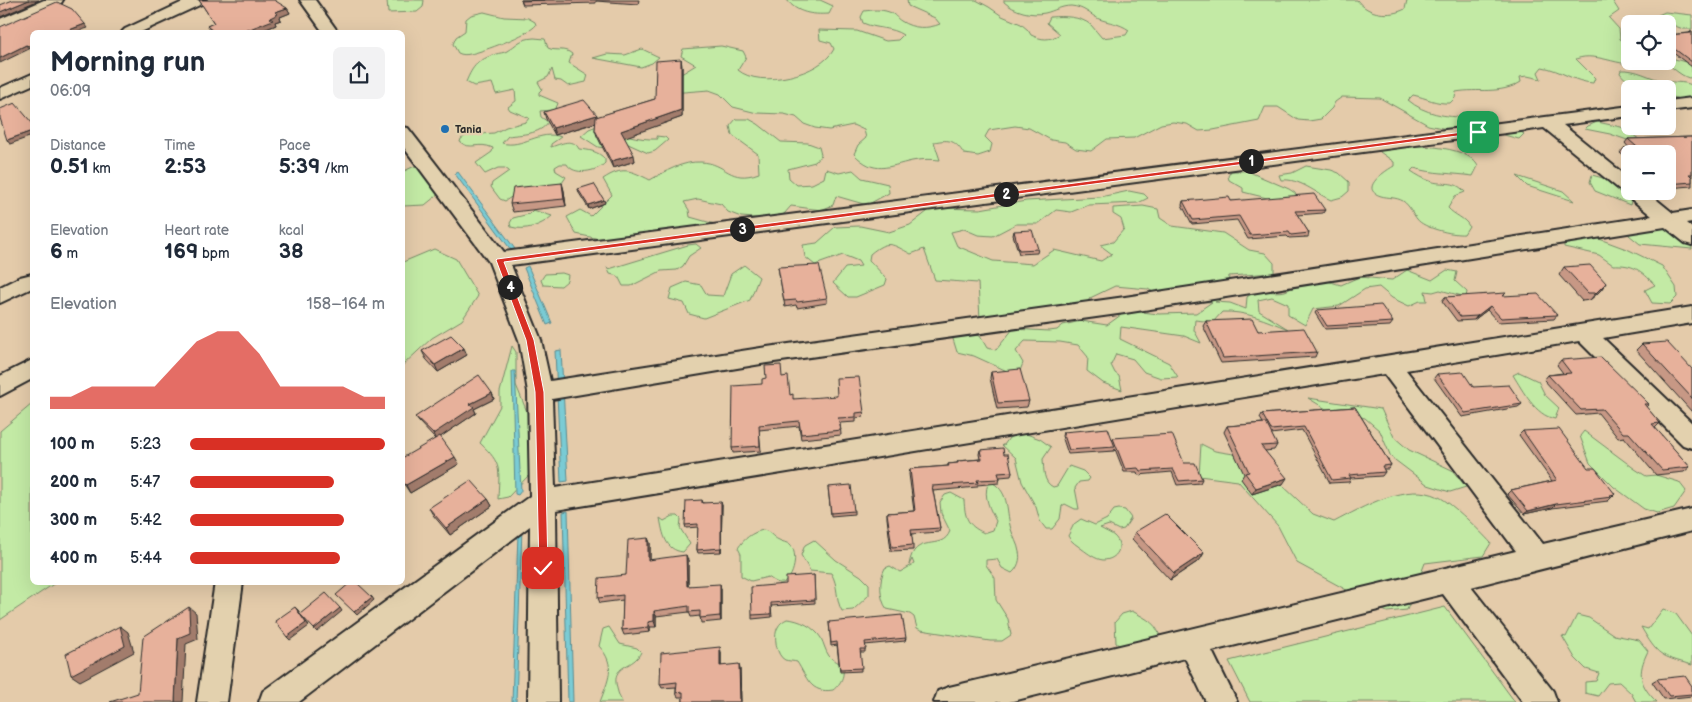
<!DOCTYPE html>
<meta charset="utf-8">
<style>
:root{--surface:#fff;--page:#f2f2f3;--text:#1f2937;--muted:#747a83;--accent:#d93025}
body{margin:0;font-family:"Balsamiq Sans",sans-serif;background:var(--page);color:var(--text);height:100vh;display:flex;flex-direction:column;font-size:19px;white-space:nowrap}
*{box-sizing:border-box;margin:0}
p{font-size:16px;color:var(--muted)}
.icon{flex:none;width:28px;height:28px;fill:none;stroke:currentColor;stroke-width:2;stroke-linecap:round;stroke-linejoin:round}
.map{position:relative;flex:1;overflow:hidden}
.details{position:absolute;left:30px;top:30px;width:375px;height:555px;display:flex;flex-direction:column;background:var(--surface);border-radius:8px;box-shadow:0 5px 20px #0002}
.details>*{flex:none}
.tools{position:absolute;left:1621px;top:15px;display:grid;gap:10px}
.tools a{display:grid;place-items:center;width:55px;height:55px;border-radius:8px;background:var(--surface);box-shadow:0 5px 20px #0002;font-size:25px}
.pin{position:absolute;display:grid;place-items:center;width:42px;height:42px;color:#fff;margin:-21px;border-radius:10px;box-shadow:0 2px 8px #0006}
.km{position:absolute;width:25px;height:25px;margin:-12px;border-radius:50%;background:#222;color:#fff;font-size:14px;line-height:25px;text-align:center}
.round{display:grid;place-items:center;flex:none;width:52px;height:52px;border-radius:8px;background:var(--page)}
.overview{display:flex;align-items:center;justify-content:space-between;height:85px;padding:0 20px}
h1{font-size:28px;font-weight:700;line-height:38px}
.figures{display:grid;grid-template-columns:repeat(3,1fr);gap:8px;height:85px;padding:5px 20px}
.figures div{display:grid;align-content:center}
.figures b{font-size:21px;font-weight:700}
.figures small{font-size:14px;font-weight:400}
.figures p{font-size:14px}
.chart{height:140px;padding:10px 20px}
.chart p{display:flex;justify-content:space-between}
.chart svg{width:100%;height:90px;margin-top:5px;fill:var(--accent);opacity:.7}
ul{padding:0 20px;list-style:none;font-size:16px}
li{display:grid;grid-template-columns:80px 60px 1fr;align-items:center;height:38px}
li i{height:12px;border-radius:6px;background:var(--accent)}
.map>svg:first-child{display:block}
</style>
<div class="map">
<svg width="1692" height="702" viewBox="0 0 1692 702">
<rect width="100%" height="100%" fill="#e4cbaa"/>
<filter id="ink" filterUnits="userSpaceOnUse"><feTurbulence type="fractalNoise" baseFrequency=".02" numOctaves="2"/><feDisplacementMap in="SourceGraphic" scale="10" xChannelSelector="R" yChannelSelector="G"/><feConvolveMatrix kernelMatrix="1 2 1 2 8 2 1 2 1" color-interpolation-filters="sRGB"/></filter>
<g filter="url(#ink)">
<g fill="#c3eaa5" stroke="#778a68">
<polygon points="387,0 424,0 423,7 417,12 388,13"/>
<path d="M787,0H820L833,6L829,14C812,15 797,13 787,0Z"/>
<path d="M907,0H976L989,7L1002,16L1021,24L1028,30L1031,35C1042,40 1049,41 1060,34L1047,23L1050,17C1064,16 1080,16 1091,25C1095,29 1098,34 1102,38L1126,35L1129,30C1119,23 1110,23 1099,19C1089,14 1084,7 1071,6C1061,6 1054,11 1045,13C1031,16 1014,11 1004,2V0H1357C1368,15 1390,17 1405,9L1407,0H1612L1619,11L1609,18L1619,29L1620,39L1630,45V61H1648C1625,72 1598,50 1576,59L1595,78L1593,83C1574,82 1561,70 1542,67L1538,72L1541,79L1527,76L1520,77L1521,82C1500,95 1478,88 1456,92L1455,98L1450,103C1436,104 1427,98 1413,95L1408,100C1442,129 1490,107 1524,134L1519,139L1489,131L1442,128L1428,125L1380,98L1342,97L1335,102L1332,108L1321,119L1309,121L1298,120L1278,107H1265L1259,121L1213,130L1199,131L1187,124L1173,122L1161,124L1134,138L1107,139L1091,151L1076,149L1065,142L1051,140L1029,128L1015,126L989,130L985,137L992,144L990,152L978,156L964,154C955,140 950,139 934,142L940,160C931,159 921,159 912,161C888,166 875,176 854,154L858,145L866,138L864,130L853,125L829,130L815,128L804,124L796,117L784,114L757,113L733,107L720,94L709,90L671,93L678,76L696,65L681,56L683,49L721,46L743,51L746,57L738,70C760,89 821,75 834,49L831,43L820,40L819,30L857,31L886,41L898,40L903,35C891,27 876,29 863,23L861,17L864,11C872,10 881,9 889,12C895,14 896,18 901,21C913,29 928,29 940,24L935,18L908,6Z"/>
<path d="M484,12L504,17L528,18L535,22L536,25C530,34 482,52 470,54C466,55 462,55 458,53L453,44L456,37L465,31L466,19L471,15Z"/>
<polygon points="1665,12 1692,15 1692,29 1683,29 1662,21 1658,15"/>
<path d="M534,38L545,39L548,48C556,52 564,47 572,54L569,63L588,75L586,82L568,86L561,81L555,80L552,69L548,77L538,82L542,89L539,92V95L558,103L557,106L553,110L540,111L541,117L548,122C540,135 521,134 508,136L502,143C522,149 540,129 561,137L551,144V147C561,144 573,137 579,149C589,150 598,151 605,159V163C597,172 573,176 567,164H560L555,167L556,171L566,177L560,186L516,194L505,201L500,199L491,187L492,183L509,171L505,168H498L485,174L476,163L492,152L493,148C478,141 471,151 460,142L461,139L467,135L494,133L506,127L526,122L529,118L510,110L508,107L516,101L515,90L496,94L492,83L474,86L466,82C473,65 478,60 496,54C499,53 504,53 507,51C518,44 519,39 534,38Z"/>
<polygon points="642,49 659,57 652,63 641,67 593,58 607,54 625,55"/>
<path d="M1668,57L1692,64V77L1689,78C1679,75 1673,67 1663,61H1668Z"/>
<path d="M1621,70C1637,69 1649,78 1664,81C1674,83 1682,81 1692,85V104L1668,95V89C1649,89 1632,89 1620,73Z"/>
<path d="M736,119H749L758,124L781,142L808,143L819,147L821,155L815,162L788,169L789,178L797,185L812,184L824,178L826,169L839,173L853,170L862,178L888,184L889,193L867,205L836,196L833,205L821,210L791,206L784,214L770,219L741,217L728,212L721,204L698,199L684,202L689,210L690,217L715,224L705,232L690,234L677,229L604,240L576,234L567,217L580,210L591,216L612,195L603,179C623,166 630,170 650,180C666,171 683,161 701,162C727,163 729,184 759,173L758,154L732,135L730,126Z"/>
<polygon points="1597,122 1621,127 1639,139 1633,142 1610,134 1585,129 1588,126"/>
<path d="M602,124C620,134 637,140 658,139L656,136L665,137L668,140L655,151L648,153L626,143L605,148L598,147L581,136L589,129Z"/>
<path d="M1386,145C1409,146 1466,143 1478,166L1473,176C1453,173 1433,174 1414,168L1411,171C1417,175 1424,179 1430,181C1443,186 1454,179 1465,192L1455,196L1448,208C1454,215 1465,218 1469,226L1464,234C1453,235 1423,228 1417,219C1412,213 1410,206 1403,201C1396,197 1388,198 1381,196C1358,189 1385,171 1394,166V162L1380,152V148Z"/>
<polygon points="417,165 446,188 425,205 403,206 402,172"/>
<path d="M1306,166L1331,170L1339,173L1349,182V191L1342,197L1331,200C1315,193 1300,178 1281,180L1279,175L1292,173Z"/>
<polygon points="1231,171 1247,171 1289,189 1295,193 1299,202 1267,198 1243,192 1243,188 1229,180 1228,176"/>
<polygon points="1592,175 1610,180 1632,197 1630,205 1595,191 1590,182"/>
<polygon points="1517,176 1563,191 1574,201 1527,186"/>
<path d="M1129,191L1144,194L1148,198L1138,203L1089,205L1071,212L1056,210L1038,224H1016L993,236L978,235L964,229L951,232L957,246L993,261L1033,264L1054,250L1101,261L1112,254L1100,245L1113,242L1124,229L1121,219L1113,214V208L1143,206L1158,209L1160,218L1172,226L1223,233L1249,250L1265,253L1274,263V273L1229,276L1227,298L1215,302L1230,303L1246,309L1247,297C1259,287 1271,294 1285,291C1292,289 1299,282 1306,280C1318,277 1330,282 1341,285L1359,277L1392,280L1407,270L1432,280L1447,270L1457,272L1455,281L1467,292L1466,297L1440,290L1433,292L1425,291L1427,301H1420L1409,306L1392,298L1379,287L1365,289L1339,306L1313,309L1305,325L1288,315V304L1272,297L1258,300L1259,311L1288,329C1265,320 1246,311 1222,312L1213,322L1195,320L1194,330L1201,343L1184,336L1121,327L1120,339L1169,363L1178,377L1161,378L1144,372L1133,359L1116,354L1111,365L1115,373L1119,376L1122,390L1103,383L1087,371L1088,357L1078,345L1060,342L1025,341L1016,351L1023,363L1018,376L974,356L957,352L953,339L955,336L971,333L980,336L987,348L996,350L1013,329L1049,331L1057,330L1063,325L1081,321L1107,325L1125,312L1133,311L1159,314L1196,313L1212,302L1179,301L1162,297L1148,289L1115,286L1090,298L1084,308L980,319L978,283L935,280L924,249L911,254C892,244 888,239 870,254L869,260L887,279L885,285L856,297H848L833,283L845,268L861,266L858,261L843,255L815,265L805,257L803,245L817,243L835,227L860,226L889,232L910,225L932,208L980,209L1026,201L1100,197Z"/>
<path d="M533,210L552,216C541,226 525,231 511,227L510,223L513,218L529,214Z"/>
<polygon points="1631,226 1668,228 1692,233 1692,249 1640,244 1629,235"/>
<path d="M1564,237H1594L1629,250L1662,266L1676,287L1677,297L1670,304L1652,303L1645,290L1655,285C1641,270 1633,264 1613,265L1599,255L1564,247Z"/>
<polygon points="696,244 701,248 689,256 683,266 677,270 661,271 631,286 623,286 618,276 610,274 607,267 609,269 688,245"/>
<polygon points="434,249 456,259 478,296 462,320 432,338 403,365 403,262"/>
<polygon points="744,265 759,277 750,300 704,318 689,314 684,303 669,299 672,288 686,282 701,285 707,295 723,296 731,274"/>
<polygon points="562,273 568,275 567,281 561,286 543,285 541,280 545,274"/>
<path d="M512,346L516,352V385L532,424V454L529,475L508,497L498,499C499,470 503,464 480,443L500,406V392Z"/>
<path d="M1519,372L1538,381L1545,395L1559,408L1555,419C1535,415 1523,391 1513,375Z"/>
<polygon points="1308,398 1381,409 1394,437 1409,450 1452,470 1466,487 1450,492 1428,485 1391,457 1380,431 1365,418 1326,409"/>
<polygon points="32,404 32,582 55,583 0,620 0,431"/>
<polygon points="1584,431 1635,469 1646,476 1656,475 1679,482 1686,491 1674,508 1657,513 1644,509 1614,487 1590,463 1580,436"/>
<path d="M1021,432L1040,439L1051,447L1043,459C1044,470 1043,482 1053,487L1057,486L1069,466L1083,471L1090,478L1088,481L1079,482L1075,488L1079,509H1075L1065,504L1062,506L1060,519L1052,529H1046L1040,521L1036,507L1022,482L1016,458L1002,445H1004L1009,438Z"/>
<path d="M1201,444L1215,451L1252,457L1313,514L1334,522C1363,507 1407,481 1439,497C1453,504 1480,531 1491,543L1483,556L1425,563L1407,610L1387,612L1297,563L1278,526L1238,481L1199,476Z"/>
<path d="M993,483C1010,493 1006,513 1011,529C1013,537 1018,544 1019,552C1021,559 1018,568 1012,573L1002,568L997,559L986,560V565L995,578L996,600L1008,619L1011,635L1002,641H990L921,630L917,628L914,617L910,614L887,609C879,599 879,579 885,568L890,566L900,572L914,564L912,559L909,565C914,531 942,553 950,531L941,513L940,502L945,495L951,493L964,500C965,518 967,525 984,533L993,530L996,521C990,510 983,496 988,484Z"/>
<path d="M1119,509L1125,510L1131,518L1124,529L1119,530L1109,525L1100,528C1105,531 1111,533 1114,536C1125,546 1117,560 1103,560C1095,559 1089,554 1082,549C1077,545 1071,542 1068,536L1074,524L1081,519L1095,525L1107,519L1114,510Z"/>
<path d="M673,516H678L681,519L680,528L690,544L683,552C665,550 663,534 660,518L664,521Z"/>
<path d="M763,530C770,531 772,537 779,540C782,542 787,542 790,545C799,552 794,580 783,583C777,584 773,580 768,577L751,581L741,576V554L738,548C745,538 751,533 763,530Z"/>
<path d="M814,540L836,560L861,576L869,584V595L853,610L842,611C835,599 839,586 831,573L810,571L801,555L805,545Z"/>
<polygon points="1445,607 1515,702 1250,702 1229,661"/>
<path d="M1663,609L1676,614L1692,636V665C1660,656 1658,656 1641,627L1648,629Z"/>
<path d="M1132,611C1147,619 1159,624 1161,642L1137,658L1116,643L1115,622L1122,614Z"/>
<path d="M1577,615L1589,618L1614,635L1639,640L1648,651C1637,673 1639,685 1657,702H1636L1631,693L1619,682L1608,683L1598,696L1585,693V682L1596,681L1599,673L1586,669L1575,658L1562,636L1566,637Z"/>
<path d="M787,619C800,620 814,627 821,638C824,644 825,650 829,656C832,660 835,660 839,663C848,672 841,684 833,690C810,694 807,677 797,662C794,661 788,661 785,660C776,656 773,634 778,627C780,623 783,621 787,619Z"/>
<path d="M609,627L620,644L637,648L641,652C634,668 614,664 616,683C617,690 619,696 622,702H600C608,680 617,666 599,646L603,629Z"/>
</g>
<g fill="#7acbd4" stroke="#5a8b90">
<polygon points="458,172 515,249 511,250 455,174"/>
<polygon points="528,266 552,323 547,325 524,268"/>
<polygon points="561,350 568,481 561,482 555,351"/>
<polygon points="512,371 515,371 521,491 518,495 515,494"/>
<polygon points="568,511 573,702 568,702 563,512"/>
<polygon points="522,528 516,702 512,702 518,534"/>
</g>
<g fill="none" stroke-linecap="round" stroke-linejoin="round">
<defs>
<g id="minor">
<polygon points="44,0 63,0 61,3 0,30 0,19"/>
<polygon points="187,0 206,0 204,3 141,32 122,32 125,29"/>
<polygon points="300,0 315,0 338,32 323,32"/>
<polygon points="32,74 32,85 0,99 0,88"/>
<polygon points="1692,98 1692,108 1668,111 1668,101"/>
<path d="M1630,106V116L1563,125L1630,179V191H1646L1673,213L1692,210V222L1686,223L1692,228V245L1685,243L1665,227L1125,313L767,363L552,399L555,488L1692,307V323L1603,338L1692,423V448L1683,445L1579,341L1406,370L1543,544L1692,509V531L1471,587L1553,691L1557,702H1523L1443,594L1212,651L1237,702H1206L1185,658L1009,702H934L938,691L949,687L1516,551L1384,374L556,510L558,702H528L530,526L299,702H259L263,691L530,496L528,392L519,340L489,262L402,145V127L408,128L504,252ZM1544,128L1652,216L1125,297L767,347L550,381L541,340L511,265Z"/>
<polygon points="32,274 32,288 0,303 0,287 20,277"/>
<polygon points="32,360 32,379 0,396 0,376"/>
<polygon points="215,582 243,582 227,702 197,702"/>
</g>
</defs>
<use href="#minor" stroke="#2b2b2b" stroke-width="4"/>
<use href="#minor" fill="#e3d1ae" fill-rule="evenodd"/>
</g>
<g fill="#c79885" stroke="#2b2b2b">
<polygon points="199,0 287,8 290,13 280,17 281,20 275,22 276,25 259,32 212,32 207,26 214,23"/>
<polygon points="521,0 639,0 638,4 596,1 596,3 523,5"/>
<polygon points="1690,32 1692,32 1692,67 1668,49 1668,35 1689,33"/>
<polygon points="682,66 682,117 624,137 635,161 613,168 597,136 595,130 596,123 555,135 546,119 544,112 597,117 655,99"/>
<polygon points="1692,137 1692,186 1668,188 1668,154 1630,154 1630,161 1620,153 1624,148 1629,148 1625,143 1628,139"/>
<polygon points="562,183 564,191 566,206 513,212 510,204"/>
<polygon points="578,189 605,203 589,209 579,193"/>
<polygon points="1183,201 1231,201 1325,210 1323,213 1297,215 1309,233 1308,237 1289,238 1287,236 1248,239 1237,220 1192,224 1182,205"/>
<polygon points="1014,231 1038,249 1037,253 1019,254 1013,235"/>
<polygon points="778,267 827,298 827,303 797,308 796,305 785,307"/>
<polygon points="1564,267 1606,283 1600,291 1590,300 1582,301 1559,275"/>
<polygon points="1504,296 1557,315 1554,319 1498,322 1487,310 1474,320 1457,321 1442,301 1445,297"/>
<polygon points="1317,310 1393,322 1390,326 1325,329 1315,313"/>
<polygon points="1206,321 1258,331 1317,352 1315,357 1221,363 1203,326"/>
<polygon points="1642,344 1692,369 1692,412 1636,350"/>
<polygon points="422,351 467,355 438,372 426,359"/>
<polygon points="1561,360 1649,404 1646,407 1660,423 1655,428 1690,467 1684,472 1656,475 1624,437 1618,438 1598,413 1576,415 1544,380 1548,375 1563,373 1557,365"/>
<polygon points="991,372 1029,401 1027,407 997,409 990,378"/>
<polygon points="1437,374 1473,387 1522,404 1518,407 1462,417 1434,378"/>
<polygon points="782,377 790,395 793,399 864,412 863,417 856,418 856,422 840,423 841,435 801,439 799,426 759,430 761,451 733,453 732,448 762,384"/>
<polygon points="492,393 494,399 474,409 476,413 440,437 459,464 410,493 402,481 435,439 419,422 415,417"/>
<polygon points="1355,407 1391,465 1388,469 1383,469 1385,472 1382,476 1351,478 1349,482 1330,483 1302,430 1271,434 1277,445 1274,450 1265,451 1283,484 1252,494 1241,479 1244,474 1224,432 1227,426 1263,423 1260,418 1262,414"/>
<polygon points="1523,431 1588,468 1615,494 1608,501 1552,508 1524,514 1507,494 1511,490 1552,481 1519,435"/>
<polygon points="1063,432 1113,440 1113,438 1184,463 1202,479 1200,483 1177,485 1172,472 1138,475 1137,472 1124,472 1115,449 1114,451 1068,454 1062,436"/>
<polygon points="980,450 1004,454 1012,472 1011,476 1000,477 999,483 977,485 977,487 933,491 940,528 939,532 911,534 913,545 913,550 891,551 887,518 887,513 914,511 909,474 910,469 948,466 948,464 957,463 958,461 980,459 979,454"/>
<polygon points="828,487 854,511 854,514 831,516"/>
<polygon points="488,499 492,506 450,535 433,515 429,508"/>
<polygon points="702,500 703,503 722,505 721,552 698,553 697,550 698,527 686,528 685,525"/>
<polygon points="1135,532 1200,560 1170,580 1132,539"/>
<polygon points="648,538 650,543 650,560 688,560 688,586 721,589 721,621 701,623 700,616 691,617 689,612 656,616 656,627 650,627 650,632 624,635 622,630 623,600 600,603 598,598 626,575"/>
<polygon points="814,575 815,603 771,606 772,617 752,619 752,615 786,584"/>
<polygon points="829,622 906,638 905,641 865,645 865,652 860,652 861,671 840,672 837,645 831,646"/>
<polygon points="721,652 721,666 740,669 741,702 683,702 683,697 678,697 676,693 676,687 662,688 660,684"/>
<polygon points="1657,679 1692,686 1692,696 1664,699 1652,682"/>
</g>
<g fill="#a27c6c" stroke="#2b2b2b">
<polygon points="29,0 39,0 0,17 0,12"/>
<polygon points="287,8 290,13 280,17 281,20 275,22 276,25 259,32 242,32 270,18 275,12"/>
<polygon points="85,24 88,28 75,32 64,32"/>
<polygon points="26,45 29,49 0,63 0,58"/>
<polygon points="32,45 32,50 31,50 29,46"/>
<polygon points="681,59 682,66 682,117 623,138 621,131 681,110"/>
<polygon points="597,115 598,122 555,135 553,128"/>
<polygon points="32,131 32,136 10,144 7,140"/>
<polygon points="634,155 635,161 613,168 611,161"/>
<polygon points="562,183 564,191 566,206 564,199"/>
<polygon points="604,200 605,203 589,209 588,205"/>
<polygon points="1606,283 1600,291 1590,300 1596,293"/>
<polygon points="1490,306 1487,310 1474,320 1477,316"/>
<polygon points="464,348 467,355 438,372 435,365"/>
<polygon points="492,393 494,399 474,409 476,413 436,440 433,434 470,404"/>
<polygon points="455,457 459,464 410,493 406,485"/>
<polygon points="1287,478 1283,484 1252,494 1256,488"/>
<polygon points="488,499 492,506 450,535 446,528"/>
<polygon points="721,502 722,505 721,552"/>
<polygon points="1556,504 1552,508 1524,514 1528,511"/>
<polygon points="648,538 650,543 650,565 648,560"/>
<polygon points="1204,553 1200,560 1170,580 1174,573"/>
<polygon points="686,555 688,560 688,591 687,586"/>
<polygon points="720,584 721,589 721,621 720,616"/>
<polygon points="372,597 374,600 357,615 354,612"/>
<polygon points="189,607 196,613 198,639 186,644 183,702 175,702 178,638"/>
<polygon points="295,607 298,610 309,626 290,640 287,637"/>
<polygon points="340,608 342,611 317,632 314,629"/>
<polygon points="654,611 656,616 656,627 654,621"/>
<polygon points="648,622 650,627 650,632 648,627"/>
<polygon points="120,626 128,632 134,652 80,681 71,675"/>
<polygon points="720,647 721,652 721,671 720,666"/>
<polygon points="739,664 740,669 741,702 740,702"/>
</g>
<g fill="#e7b19b" stroke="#2b2b2b">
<polygon points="13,0 29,0 0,12 0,5"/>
<polygon points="199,0 274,0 287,8 275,12 278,14 270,18 273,20 242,32 214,32 207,26 214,23"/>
<polygon points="521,0 545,0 521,1"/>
<polygon points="57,2 72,9 85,24 64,32 32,32 32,45 29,46 26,45 0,58 0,27"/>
<polygon points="1690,32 1692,32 1692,62 1668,44 1668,35 1691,33"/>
<polygon points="681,59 681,110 621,131 634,155 611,161 595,130 596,117 655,99 656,61"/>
<polygon points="584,100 597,115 553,128 544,112"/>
<polygon points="15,103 32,123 32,131 7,140 0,118 0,109"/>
<polygon points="1692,137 1692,174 1689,174 1692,177 1692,182 1668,184 1668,154 1630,154 1624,148 1637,147 1628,139"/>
<polygon points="562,183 564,199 510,204 513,188"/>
<polygon points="594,184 604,200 588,205 578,189"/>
<polygon points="1314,194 1325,210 1295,211 1309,233 1291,235 1289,232 1250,235 1239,216 1193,220 1183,201 1229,197 1231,201"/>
<polygon points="1032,230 1038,249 1019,250 1014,231"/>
<polygon points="819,265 827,298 797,302 796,300 784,301 778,267"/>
<polygon points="1590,265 1606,283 1596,293 1588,293 1564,267"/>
<polygon points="1506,293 1503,296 1538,294 1557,315 1501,318 1490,306 1477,316 1460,317 1445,297"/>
<polygon points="1381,305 1393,322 1327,326 1317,310"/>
<polygon points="1252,319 1258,331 1304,328 1317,352 1223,358 1206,321"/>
<polygon points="451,335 464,348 435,365 422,351"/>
<polygon points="1667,342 1692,369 1692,398 1642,344"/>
<polygon points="1601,357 1649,404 1644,404 1660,423 1652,424 1690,467 1662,470 1629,433 1623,433 1602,409 1581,410 1548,375 1571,373 1561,360"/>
<polygon points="781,365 782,377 788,376 790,395 793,394 793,399 837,396 836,378 859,377 864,412 856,413 856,417 838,418 841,430 801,434 799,421 759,425 760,446 732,448 733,386 762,384 762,379 766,378 765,366"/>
<polygon points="1020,369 1029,401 998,403 991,372"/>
<polygon points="1463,372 1473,387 1509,385 1522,404 1465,413 1437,374"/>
<polygon points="479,375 492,393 470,404 474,407 433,434 415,417"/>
<polygon points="1355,407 1391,465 1382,466 1385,472 1349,475 1351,478 1332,480 1304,427 1271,430 1262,414"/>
<polygon points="1266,423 1277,445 1261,446 1287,478 1256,488 1245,473 1249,472 1227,426"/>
<polygon points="1108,428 1115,447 1069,450 1063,432"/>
<polygon points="1559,429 1588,468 1595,468 1615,494 1610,495 1612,497 1556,504 1528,511 1511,490 1557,480 1523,431"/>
<polygon points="1172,434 1184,463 1195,463 1202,479 1179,481 1173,469 1140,471 1138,468 1125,469 1113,438"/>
<polygon points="440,436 455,457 406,485 402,481 402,458"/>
<polygon points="1003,448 1004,454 1008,454 1012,472 998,473 1000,479 977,480 978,483 932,486 940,528 911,530 913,545 892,547 887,513 915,511 910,469 949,466 948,464 958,463 958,461 982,459 980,450"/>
<polygon points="471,480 488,499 446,528 429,508"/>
<polygon points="851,485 854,511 831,513 828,487"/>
<polygon points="702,500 702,503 721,502 721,548 697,550 698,524 685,525 686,501"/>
<polygon points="1165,514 1204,553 1174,573 1135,532"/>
<polygon points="648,538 648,560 686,555 687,586 720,584 720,616 700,618 700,611 689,612 689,606 654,611 654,621 648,622 648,627 622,630 623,595 598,598 599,578 626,575 628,540"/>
<polygon points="814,575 815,600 771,603 771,614 752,615 751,587 786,584 786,577"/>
<polygon points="351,582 356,582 372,597 354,612 336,595"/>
<polygon points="326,593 340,608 314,629 300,614"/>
<polygon points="189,607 190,633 178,638 175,702 110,702 138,693 143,637"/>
<polygon points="295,607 306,623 287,637 275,621"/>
<polygon points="902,615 906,638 865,642 866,649 860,649 862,668 840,669 837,642 831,643 829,622"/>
<polygon points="120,626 125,646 71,675 66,654"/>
<polygon points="720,647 720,666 739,664 740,702 683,702 683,692 676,693 677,682 660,684 661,653"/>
<polygon points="1685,676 1692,686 1692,694 1669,696 1657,679"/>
</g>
</g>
<polygon fill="#d93025" stroke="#fff" points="1478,130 1480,130 1480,133 504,262 534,340 544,392 548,568 546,571 539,571 535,392 526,340 496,260 497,259"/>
<circle fill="#1f6fb2" stroke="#e3d1ae" stroke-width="2" cx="445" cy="129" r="5"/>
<g text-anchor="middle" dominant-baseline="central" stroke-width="5" stroke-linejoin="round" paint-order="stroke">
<g font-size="11" font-weight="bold" fill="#2b2b2b" stroke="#e3d1ae" text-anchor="start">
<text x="455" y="129">Tania</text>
</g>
</g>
</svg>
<div class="tools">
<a><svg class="icon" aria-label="locate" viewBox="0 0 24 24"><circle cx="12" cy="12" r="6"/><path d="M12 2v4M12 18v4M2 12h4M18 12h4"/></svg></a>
<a>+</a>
<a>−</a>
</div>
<div class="pin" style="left:1478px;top:132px;background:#1e9e55"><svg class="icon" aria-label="arrive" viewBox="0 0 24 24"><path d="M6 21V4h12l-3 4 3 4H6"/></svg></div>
<div class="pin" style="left:543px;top:568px;background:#d93025"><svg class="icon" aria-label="check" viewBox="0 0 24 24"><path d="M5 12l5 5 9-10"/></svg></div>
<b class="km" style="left:1251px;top:161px">1</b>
<b class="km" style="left:1006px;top:194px">2</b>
<b class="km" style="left:742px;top:229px">3</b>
<b class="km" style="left:510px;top:287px">4</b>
<section class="details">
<div class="overview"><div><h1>Morning run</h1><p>06:09</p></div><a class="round"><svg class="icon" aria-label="share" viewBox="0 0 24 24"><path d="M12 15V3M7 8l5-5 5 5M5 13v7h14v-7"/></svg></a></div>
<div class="figures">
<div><p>Distance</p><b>0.51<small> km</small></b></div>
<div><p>Time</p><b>2:53</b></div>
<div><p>Pace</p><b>5:39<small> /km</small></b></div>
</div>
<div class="figures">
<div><p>Elevation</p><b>6<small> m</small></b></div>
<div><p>Heart rate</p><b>169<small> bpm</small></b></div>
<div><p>kcal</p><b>38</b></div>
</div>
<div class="chart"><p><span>Elevation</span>158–164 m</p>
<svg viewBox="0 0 160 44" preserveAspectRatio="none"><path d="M0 44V38L10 38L20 33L30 33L40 33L50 33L60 22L70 11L80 6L90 6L100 17L110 33L120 33L130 33L140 33L150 38L160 38V44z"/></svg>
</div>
<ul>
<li><b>100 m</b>5:23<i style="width:100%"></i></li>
<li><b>200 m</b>5:47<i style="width:74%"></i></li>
<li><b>300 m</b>5:42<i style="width:79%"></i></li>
<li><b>400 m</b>5:44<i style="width:77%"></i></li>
</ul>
</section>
</div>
